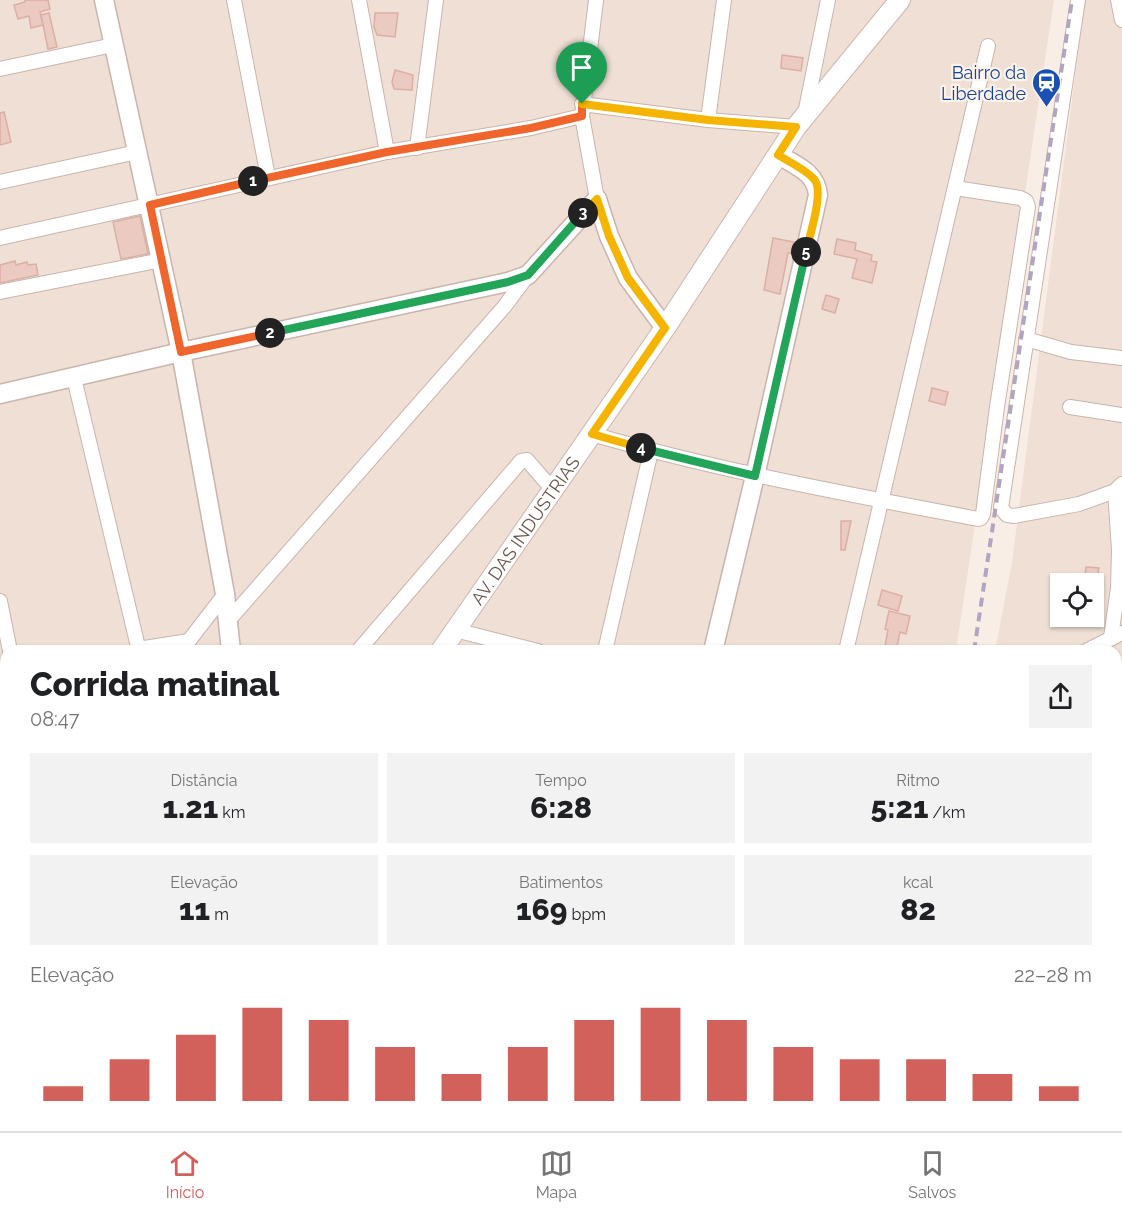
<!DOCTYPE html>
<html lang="pt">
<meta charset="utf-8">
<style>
:root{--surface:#fff;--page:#f2f2f2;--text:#202124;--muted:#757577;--line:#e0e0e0;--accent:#d3615b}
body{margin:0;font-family:Raleway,sans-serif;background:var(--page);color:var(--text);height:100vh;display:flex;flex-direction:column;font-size:22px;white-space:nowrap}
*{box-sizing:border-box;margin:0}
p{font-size:20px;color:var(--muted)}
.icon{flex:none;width:33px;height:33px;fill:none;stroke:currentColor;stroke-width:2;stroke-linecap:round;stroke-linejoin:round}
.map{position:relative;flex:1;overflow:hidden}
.details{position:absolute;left:0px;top:645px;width:1122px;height:486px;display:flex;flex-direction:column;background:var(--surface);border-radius:18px 18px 0 0;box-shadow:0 2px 4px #0004}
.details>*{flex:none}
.tools{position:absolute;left:1050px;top:573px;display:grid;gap:12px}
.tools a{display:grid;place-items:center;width:54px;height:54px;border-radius:0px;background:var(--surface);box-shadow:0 2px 4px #0004;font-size:30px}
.pin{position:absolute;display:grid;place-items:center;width:51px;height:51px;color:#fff;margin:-62px -26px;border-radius:50% 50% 50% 0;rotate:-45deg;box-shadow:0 0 6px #0007}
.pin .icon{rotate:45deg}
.km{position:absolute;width:30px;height:30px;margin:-15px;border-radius:50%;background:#222;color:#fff;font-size:16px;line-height:30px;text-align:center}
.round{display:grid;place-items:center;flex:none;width:63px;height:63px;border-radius:0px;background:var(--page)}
.overview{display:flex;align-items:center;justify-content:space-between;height:102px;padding:0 30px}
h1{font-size:33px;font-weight:800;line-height:45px}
.stats{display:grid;grid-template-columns:repeat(3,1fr);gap:9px;height:102px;padding:6px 30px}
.stats div{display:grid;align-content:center;border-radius:0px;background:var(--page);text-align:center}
.stats b{font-size:30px;font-weight:800}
.stats small{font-size:16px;font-weight:400}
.stats p{font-size:16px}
.chart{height:168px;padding:12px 30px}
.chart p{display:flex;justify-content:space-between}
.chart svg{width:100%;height:108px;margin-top:6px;stroke:var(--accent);stroke-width:6}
.tabs{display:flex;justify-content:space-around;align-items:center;height:84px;border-top:2px solid var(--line);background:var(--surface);font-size:16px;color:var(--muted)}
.tabs a{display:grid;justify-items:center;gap:3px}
.tabs .on{color:var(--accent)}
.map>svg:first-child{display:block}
</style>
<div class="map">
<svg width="1122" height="1131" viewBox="0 0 1122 1131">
<rect width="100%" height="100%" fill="#f9eee6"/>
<g fill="#efdfd5" fill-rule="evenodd">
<polygon points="0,0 1054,0 956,651 6,651 6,1125 871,1125 869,1131 0,1131"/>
<path d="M1085,0H1115L1122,30V1131H904L906,1125H1116V651H995L1012,562ZM1060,584H1094V616H1060Z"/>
</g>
<g fill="#ebcac1" stroke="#dbafa4" stroke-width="1.5">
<polygon points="25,0 48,0 50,9 40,12 43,25 31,28 29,16 18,19 14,5 25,2"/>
<polygon points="49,13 57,47 48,49 41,15"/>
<polygon points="375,13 398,13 395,37 377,35 374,27"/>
<polygon points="782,55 803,58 801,71 781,68"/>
<polygon points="395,70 413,75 412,90 394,89 392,82"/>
<polygon points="4,112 11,142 0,145 0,113"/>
<polygon points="140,216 148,254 121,259 113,222"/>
<polygon points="773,238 794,242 791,253 788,253 780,294 764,290"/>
<polygon points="837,239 856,243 855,250 872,255 871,261 877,262 872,283 852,278 857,259 834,254"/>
<polygon points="15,261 16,265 27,262 28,265 36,264 38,275 0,283 0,265"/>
<polygon points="826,295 839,299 835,313 822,309"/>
<polygon points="932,388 948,392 945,405 929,401"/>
<polygon points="841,521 851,521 845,550 841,550"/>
<polygon points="1086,567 1099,568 1096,584 1084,584"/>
<polygon points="882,590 902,596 898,611 878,605"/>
<polygon points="889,611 910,616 906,634 900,632 896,651 884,651 888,630 885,629"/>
</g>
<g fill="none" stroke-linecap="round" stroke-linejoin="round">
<defs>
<g id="minor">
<polyline points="234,0 268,177"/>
<polyline points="359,0 387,152"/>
<polyline points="596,0 582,116 597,199"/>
<polyline points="1078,0 1001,508 1007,515 1014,516 1079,504 1115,491"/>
<polyline points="1118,0 1122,20"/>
<polyline points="0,69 113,45"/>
<polyline points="582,104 708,120 796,127"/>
<polyline points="805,114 828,0"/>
<polyline points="708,120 724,0"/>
<polyline points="417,148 436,0"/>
<polyline points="0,182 137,152"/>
<polyline points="0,238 387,152 531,128 582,116"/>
<polyline points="0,292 162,260"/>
<polyline points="1026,339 1071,352 1122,358"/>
<polyline points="74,378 139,651"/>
<polyline points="1070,407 1122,415"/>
<path d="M592,434C719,471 848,494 978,519L981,518L983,514L997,407L1028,207L1026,201L1020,198L955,188"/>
<polyline points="0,601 10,651"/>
<polyline points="228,621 504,307 528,275"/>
<polyline points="455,630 538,651"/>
<polyline points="1111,637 1118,588 1119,550 1115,491 1122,484"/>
<polyline points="138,649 189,641"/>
<polyline points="181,651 225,594"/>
<polyline points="358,651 521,461 527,460 553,490"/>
<polyline points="605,651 651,451"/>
<polyline points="846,651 988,46"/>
<polyline points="1086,651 1122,633"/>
<polyline points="1116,823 1122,822"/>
<polyline points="0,928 6,918"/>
<polyline points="1116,1003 1122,1001"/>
<polyline points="1116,1092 1122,1107"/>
<polyline points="237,1125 245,1131"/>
<polyline points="997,1125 1000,1131"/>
<polyline points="0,1131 6,1123"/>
<polyline points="261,1131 263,1125"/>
<polyline points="385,1131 387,1125"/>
<polyline points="494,1131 495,1125"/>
<polyline points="731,1131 732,1125"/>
</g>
<g id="tertiary">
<polyline points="104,0 181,352 225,594 231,651"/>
<polyline points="597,199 609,236 628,278 665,328"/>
<polyline points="0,394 181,352 508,282 528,275 597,199"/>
<path d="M713,651L755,476L818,195C816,172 796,166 779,155"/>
<polyline points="598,1131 600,1125"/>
</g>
<g id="secondary">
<path id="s1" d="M441,651L665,328L796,127L900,0"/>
<polyline points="110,1131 114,1125"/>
</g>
</defs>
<use href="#minor" stroke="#c8b5ad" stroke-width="16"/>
<use href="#tertiary" stroke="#c8b5ad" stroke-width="21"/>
<use href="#secondary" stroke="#cdb6ae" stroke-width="22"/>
<use href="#minor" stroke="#fff" stroke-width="14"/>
<use href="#tertiary" stroke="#fff" stroke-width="18"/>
<use href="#secondary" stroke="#fff" stroke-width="20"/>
<g stroke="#b0a6c1" stroke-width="4" stroke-dasharray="9 6" stroke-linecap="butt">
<polyline points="974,651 1072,0"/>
<polyline points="889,1131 891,1125"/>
</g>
</g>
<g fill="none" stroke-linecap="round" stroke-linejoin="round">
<defs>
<polyline id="split-1" points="253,181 387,152 531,128 582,116 582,104"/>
<polyline id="split-2" points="253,181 150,205 181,352 270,333"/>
<polyline id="split-3" points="270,333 508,282 528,275 583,213"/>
<polyline id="split-4" points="583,213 597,199 609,236 628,278 665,328 592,434 641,448"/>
<polyline id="split-5" points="641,448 755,476 806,252"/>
<path id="split-6" d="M582,104L708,120L796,127L778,155C789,162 805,169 814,179C825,191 809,237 806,252"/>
</defs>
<use href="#split-1" stroke="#fff" stroke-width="12"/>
<use href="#split-2" stroke="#fff" stroke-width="12"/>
<use href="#split-3" stroke="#fff" stroke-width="12"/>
<use href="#split-4" stroke="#fff" stroke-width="12"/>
<use href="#split-5" stroke="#fff" stroke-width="12"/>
<use href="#split-6" stroke="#fff" stroke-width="12"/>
<use href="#split-1" stroke="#f0652b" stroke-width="8"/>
<use href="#split-2" stroke="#f0652b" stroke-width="8"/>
<use href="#split-3" stroke="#22a559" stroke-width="8"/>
<use href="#split-4" stroke="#f5b400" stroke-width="8"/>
<use href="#split-5" stroke="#22a559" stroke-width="8"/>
<use href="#split-6" stroke="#f5b400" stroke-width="8"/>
</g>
<defs>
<symbol id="station-pin" viewBox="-11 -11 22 30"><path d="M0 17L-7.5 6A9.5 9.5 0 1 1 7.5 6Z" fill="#1a4fb4" stroke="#fcf3eb"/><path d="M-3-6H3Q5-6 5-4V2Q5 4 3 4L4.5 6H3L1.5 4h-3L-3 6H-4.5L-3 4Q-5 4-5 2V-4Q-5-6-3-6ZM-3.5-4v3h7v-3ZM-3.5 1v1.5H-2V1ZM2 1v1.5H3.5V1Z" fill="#fff"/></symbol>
</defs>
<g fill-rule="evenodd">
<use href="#station-pin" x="1030" y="66" width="33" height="45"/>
</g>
<g text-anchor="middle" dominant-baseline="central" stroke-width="4.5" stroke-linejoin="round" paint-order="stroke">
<g font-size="18" fill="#164399" stroke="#fcf3eb" text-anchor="end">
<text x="1026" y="72">Bairro da<tspan x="1026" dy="21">Liberdade</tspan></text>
</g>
<g font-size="18" fill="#6e544e" stroke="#fcf3eb">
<text stroke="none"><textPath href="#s1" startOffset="147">AV. DAS INDUSTRIAS</textPath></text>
</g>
</g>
</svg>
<div class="tools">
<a><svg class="icon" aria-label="locate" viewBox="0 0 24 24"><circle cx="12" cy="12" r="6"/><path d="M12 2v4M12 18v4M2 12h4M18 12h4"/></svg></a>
</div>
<div class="pin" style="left:582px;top:104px;background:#1e9e55"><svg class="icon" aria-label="arrive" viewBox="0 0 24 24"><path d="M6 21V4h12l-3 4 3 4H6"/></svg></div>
<b class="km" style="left:253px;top:181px">1</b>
<b class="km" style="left:270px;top:333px">2</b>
<b class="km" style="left:583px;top:213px">3</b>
<b class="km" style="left:641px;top:448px">4</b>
<b class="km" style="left:806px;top:252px">5</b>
<section class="details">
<div class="overview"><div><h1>Corrida matinal</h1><p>08:47</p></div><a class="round"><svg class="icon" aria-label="share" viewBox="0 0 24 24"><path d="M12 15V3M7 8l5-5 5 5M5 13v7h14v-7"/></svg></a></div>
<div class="stats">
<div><p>Distância</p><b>1.21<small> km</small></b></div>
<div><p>Tempo</p><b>6:28</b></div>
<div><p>Ritmo</p><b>5:21<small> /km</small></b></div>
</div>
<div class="stats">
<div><p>Elevação</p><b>11<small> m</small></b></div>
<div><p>Batimentos</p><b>169<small> bpm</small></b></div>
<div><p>kcal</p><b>82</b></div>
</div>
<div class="chart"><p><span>Elevação</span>22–28 m</p>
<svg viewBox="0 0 160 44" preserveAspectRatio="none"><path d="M5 44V38M15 44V27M25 44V17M35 44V6M45 44V11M55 44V22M65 44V33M75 44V22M85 44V11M95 44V6M105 44V11M115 44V22M125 44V27M135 44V27M145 44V33M155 44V38"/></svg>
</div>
</section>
</div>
<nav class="tabs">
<a class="on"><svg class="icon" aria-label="home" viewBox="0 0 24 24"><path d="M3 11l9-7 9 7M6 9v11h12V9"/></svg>Início</a>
<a><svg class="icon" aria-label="map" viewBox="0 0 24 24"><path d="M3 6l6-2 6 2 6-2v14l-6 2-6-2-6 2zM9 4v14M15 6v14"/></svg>Mapa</a>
<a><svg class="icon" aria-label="saved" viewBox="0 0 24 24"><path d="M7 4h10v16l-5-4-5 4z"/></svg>Salvos</a>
</nav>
